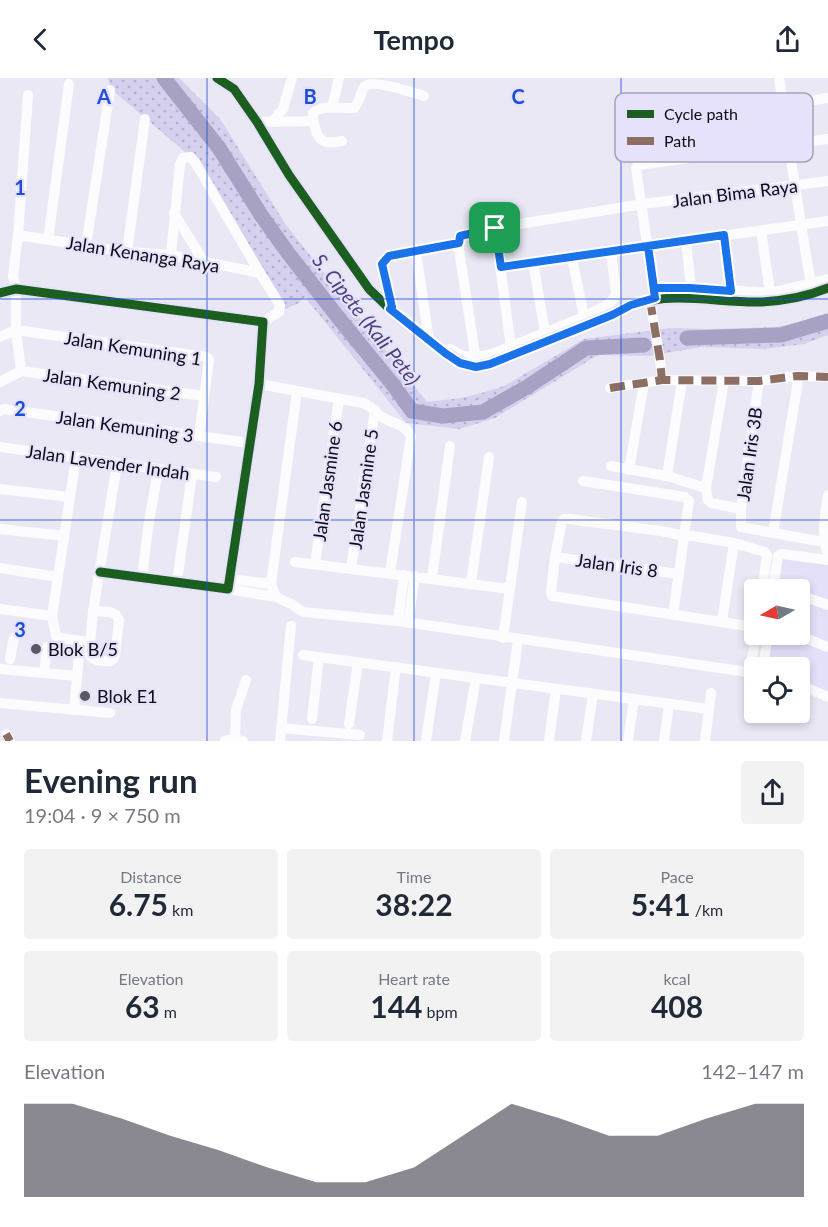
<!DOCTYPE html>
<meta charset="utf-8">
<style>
:root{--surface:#fff;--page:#f2f2f3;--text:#1f2937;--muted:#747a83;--accent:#5a5863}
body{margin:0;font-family:Lato,sans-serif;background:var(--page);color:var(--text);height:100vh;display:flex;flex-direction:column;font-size:22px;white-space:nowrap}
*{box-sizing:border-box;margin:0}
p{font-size:20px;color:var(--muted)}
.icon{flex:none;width:33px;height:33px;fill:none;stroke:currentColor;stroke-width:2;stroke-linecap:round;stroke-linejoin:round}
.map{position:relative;height:663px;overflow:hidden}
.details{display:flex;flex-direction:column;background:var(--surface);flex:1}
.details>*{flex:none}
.needle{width:39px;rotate:261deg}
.tools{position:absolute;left:744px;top:501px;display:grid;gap:12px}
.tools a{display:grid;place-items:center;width:66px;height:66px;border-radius:6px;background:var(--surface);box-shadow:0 3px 9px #0003;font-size:30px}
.pin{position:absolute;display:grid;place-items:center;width:51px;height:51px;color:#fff;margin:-26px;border-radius:12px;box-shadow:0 3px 9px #0006}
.round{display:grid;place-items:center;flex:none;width:63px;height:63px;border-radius:6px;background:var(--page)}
.summary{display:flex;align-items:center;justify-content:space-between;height:102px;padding:0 24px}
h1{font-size:33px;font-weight:700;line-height:45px}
.metrics{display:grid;grid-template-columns:repeat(3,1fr);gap:9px;height:102px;padding:6px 24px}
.metrics div{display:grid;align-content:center;border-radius:6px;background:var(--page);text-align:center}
.metrics b{font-size:30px;font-weight:700}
.metrics small{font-size:16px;font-weight:400}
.metrics p{font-size:16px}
.chart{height:168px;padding:12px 24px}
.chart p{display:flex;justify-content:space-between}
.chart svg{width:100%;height:108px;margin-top:6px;fill:var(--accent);opacity:.7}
header{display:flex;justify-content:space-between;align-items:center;height:78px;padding:0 24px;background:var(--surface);font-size:27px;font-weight:700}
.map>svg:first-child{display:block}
</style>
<header><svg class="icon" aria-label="back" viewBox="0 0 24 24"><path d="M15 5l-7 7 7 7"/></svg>Tempo<svg class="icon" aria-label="share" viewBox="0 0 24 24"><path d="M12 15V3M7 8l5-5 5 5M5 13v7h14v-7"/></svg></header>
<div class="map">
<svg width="828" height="663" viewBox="0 0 828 663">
<defs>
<pattern id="grass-dots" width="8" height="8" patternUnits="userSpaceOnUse" patternTransform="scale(1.5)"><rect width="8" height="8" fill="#d5d0ed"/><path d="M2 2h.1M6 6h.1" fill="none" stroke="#b6b1ca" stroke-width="1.8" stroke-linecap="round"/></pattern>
</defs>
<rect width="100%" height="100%" fill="#eae8f5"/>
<polygon fill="#e4e0fa" points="780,477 828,482 828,619 800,607 800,590 763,590 768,557 800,556 800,512 773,511"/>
<polygon fill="url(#grass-dots)" points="108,0 179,0 221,42 286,147 427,324 461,320 482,315 504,308 584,261 671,250 709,251 777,249 828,238 828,257 804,266 764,271 702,269 648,278 601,277 593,280 495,340 459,351 406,345 305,219 297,226 279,234 191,79 110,10"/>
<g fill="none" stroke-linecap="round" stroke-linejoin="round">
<g stroke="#a7a1c3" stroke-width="15">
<polyline points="164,0 219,70 261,137 288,175 337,238 394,308 412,333 443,338 483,334 527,309 586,270 644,267"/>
<polyline points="687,260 781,257 828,243"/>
</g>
<g stroke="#fcfcfe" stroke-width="10">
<path d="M217,0L234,11L257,44L289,97L369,211L398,239L445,275L466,287L476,289L490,286L611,237C662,208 707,225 761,224C784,223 806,219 828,210"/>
<path d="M779,0C789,69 799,138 811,206"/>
<polyline points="783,27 828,20"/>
<polyline points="332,30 339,0"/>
<polyline points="273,43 283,31 292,0"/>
<polyline points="257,44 313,43"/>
<path d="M342,63C336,64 327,66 322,62C315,57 313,43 313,35C324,26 340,31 354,30C360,24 360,16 364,9C371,0 413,15 424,18"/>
<polyline points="174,135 204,184"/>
<polyline points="495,150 511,269"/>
<polyline points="761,152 770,215"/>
<polyline points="18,157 28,17"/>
<polyline points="724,157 731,213"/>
<polyline points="48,162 69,6"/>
<polyline points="686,163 691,210"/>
<polyline points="458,165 476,283"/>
<polyline points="86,168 110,12"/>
<polyline points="127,174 145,41"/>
<polyline points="416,174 429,263"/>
<polyline points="171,177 180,86 183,80 191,79 195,84 260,195"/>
<polyline points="572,180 584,239"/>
<polyline points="533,184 545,254"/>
<polyline points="501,189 828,143"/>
<polyline points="654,210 691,210 770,215 828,201"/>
<polyline points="0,215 16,211 263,244 259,306 228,511 100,494"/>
<polyline points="655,221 636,90 638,87 828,61"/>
<polyline points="650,222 660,282 662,302"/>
<polyline points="390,231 392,229 382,186 389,178 458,165 460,158 495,150 643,126 828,103"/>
<polyline points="0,259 16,252 207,279 209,282 199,358"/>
<path d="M451,271L462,278L476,279L492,276L584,239C594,231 611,230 616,216L611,173"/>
<polyline points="21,293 16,252 16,211 13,198 18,157 127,174 171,177 260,195 280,227 279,234 263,244"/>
<polyline points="21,293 204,318"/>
<polyline points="724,303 706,410 708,422 711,425 741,431"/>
<polyline points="759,303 741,431 741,449 824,464"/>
<polyline points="0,304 21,293"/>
<path d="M259,306L363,325C371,328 373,331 379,337C389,345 405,345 411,358L390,495"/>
<polyline points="610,310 662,302 759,303 797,298 828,299"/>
<polyline points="0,333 4,331 249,365"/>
<polyline points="0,369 216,399"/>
<polyline points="76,380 52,538 56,558 60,560 90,564"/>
<polyline points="611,388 667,398 706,410"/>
<polyline points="629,392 644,305"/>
<polyline points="667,398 682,303"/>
<polyline points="583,403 685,419 689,423 673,537"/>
<polyline points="0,411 70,419"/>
<path d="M828,417C825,436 821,458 828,476"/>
<polyline points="0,451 64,458"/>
<polyline points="773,455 797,309 797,298"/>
<polyline points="555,479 679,496"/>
<polyline points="295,484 510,511"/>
<polyline points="315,486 339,321"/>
<polyline points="0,490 58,499"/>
<polyline points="351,490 375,332"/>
<polyline points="142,500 148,450 158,392"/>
<polyline points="432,500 450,368"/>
<polyline points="177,504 192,396"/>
<polyline points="471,505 489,379"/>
<polyline points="271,506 297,313"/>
<polyline points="228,511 276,519 271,506 230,501"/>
<polyline points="773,512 778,478 782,476 828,482"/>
<polyline points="800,517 828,527"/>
<polyline points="276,519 293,527 303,534 398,543 754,595"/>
<polyline points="0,531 52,538"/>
<path d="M93,533L110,534L116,537L119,542L115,577L114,580L111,583C103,584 92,583 89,576L93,533L117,386"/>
<polyline points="398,543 404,497"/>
<polyline points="722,543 734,465"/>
<polyline points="408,545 415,498"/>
<polyline points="754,549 552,518 551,514 555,479 562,443 564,441 569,441 661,453 685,458 693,458 734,465 765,474 767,477 762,512"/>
<polyline points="795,556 828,569"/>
<polyline points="503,560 522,424"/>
<polyline points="303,577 709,631"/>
<polyline points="10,581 14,560"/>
<polyline points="763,590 768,556"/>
<polyline points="0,591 77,598"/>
<polyline points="750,594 756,556"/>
<polyline points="44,595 47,569"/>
<polyline points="800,607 828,619"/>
<polyline points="0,625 110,635"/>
<polyline points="74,632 79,577"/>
<polyline points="312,641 319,579"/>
<polyline points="349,646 358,584"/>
<polyline points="281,650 360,657"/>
<polyline points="6,656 10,663"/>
<polyline points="235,661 236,632 246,602"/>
<polyline points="225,663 235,661 243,663"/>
<polyline points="280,663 291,548"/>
<polyline points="387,663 396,589"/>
<polyline points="426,663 436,595"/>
<polyline points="465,663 476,600"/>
<polyline points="504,663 518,562"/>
<polyline points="549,663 556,611"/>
<polyline points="586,663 593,616"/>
<polyline points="628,663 634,621"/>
<polyline points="664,663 669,626"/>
<polyline points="705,663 711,615"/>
</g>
<g stroke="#8d6e63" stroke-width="8" stroke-dasharray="15 8" stroke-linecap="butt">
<polyline points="650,222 660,282 662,302"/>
<polyline points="610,310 662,302 759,303 797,298 828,299"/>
<polyline points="6,656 10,663"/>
</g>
<defs>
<g id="cycleway">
<path d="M217,0L234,11L257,44L289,97L369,211L398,239L445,275L466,287L476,289L490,286L611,237C662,208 707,225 761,224C784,223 806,219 828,210"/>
<polyline points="0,215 16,211 263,244 259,306 228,511 100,494"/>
</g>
</defs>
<use href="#cycleway" stroke="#e6e2fb" stroke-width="13"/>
<use href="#cycleway" stroke="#1b5e20" stroke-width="9"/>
</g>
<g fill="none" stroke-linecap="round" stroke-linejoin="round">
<defs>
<polyline id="route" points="495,150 460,158 459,165 389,178 382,186 391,225 392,229 390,231 445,275 460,285 476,289 490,286 612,237 631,227 655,220 648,168 724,157 731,213 690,210 654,210 648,168 501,189 495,150"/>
</defs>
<use href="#route" stroke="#fff" stroke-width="12"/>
<use href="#route" stroke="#1a73e8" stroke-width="8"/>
</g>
<path fill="none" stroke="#1d4ed8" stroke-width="1.5" stroke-opacity="0.55" d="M207,0V663M414,0V663M621,0V663M0,221H828M0,442H828"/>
<g fill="#5a5863" stroke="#e6e2fb" stroke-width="2">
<circle cx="36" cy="571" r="6"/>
<circle cx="85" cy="618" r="6"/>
</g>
<g text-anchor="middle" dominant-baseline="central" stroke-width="4.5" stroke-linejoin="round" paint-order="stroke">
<g font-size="18" fill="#0d0b15" stroke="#e6e2fb">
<text transform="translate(735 115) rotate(-7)">Jalan Bima Raya</text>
<text transform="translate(143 176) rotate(9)">Jalan Kenanga Raya</text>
<text transform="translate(133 270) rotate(9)">Jalan Kemuning 1</text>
<text transform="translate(112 306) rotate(8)">Jalan Kemuning 2</text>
<text transform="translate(125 348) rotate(8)">Jalan Kemuning 3</text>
<text transform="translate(749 376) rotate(-82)">Jalan Iris 3B</text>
<text transform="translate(108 384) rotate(8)">Jalan Lavender Indah</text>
<text transform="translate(327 403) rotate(-82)">Jalan Jasmine 6</text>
<text transform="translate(363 411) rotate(-82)">Jalan Jasmine 5</text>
<text transform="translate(617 487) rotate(8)">Jalan Iris 8</text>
</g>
<g font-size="18" fill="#0d0b15" stroke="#e6e2fb" text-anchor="start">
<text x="48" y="571">Blok B/5</text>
<text x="97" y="618">Blok E1</text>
</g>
<g font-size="20" font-style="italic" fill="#4e407b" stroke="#e6e2fb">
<text transform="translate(367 241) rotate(52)">S. Cipete (Kali Pete)</text>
</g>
</g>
<rect x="615" y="15" width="198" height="69" rx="9" fill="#e6e2fb" stroke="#a5a2b6" stroke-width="1.5"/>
<rect x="627" y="32" width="27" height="8" fill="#1b5e20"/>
<rect x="627" y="59" width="27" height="8" fill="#8d6e63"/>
<g font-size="16" fill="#0d0b15">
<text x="664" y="42">Cycle path</text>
<text x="664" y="69">Path</text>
</g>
<g font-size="20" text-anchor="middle" font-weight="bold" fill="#1d4ed8" stroke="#e6e2fb" stroke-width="4.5" stroke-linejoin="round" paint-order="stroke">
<text x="104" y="26">A</text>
<text x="310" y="26">B</text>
<text x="518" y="26">C</text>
<text x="20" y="117">1</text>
<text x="20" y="338">2</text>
<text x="20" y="559">3</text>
</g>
</svg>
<div class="tools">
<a><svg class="needle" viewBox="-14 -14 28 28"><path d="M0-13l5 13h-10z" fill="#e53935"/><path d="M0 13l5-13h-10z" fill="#747a83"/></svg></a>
<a><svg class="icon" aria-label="locate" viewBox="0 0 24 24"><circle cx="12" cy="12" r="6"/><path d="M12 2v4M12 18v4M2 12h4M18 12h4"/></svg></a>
</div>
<div class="pin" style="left:495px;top:150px;background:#1e9e55"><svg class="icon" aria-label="arrive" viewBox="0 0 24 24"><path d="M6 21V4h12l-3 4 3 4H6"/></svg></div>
</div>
<section class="details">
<div class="summary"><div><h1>Evening run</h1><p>19:04 · 9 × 750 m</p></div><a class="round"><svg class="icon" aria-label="share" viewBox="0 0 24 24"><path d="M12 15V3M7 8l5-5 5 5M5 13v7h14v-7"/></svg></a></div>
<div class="metrics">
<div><p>Distance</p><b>6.75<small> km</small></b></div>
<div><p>Time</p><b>38:22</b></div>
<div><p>Pace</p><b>5:41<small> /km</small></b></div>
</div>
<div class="metrics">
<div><p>Elevation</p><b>63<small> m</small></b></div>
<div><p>Heart rate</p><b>144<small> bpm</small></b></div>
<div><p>kcal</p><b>408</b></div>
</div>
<div class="chart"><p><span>Elevation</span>142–147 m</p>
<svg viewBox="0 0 160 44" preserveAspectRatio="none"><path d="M0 44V6L10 6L20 12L30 19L40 25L50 32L60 38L70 38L80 32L90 19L100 6L110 12L120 19L130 19L140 12L150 6L160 6V44z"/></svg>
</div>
</section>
